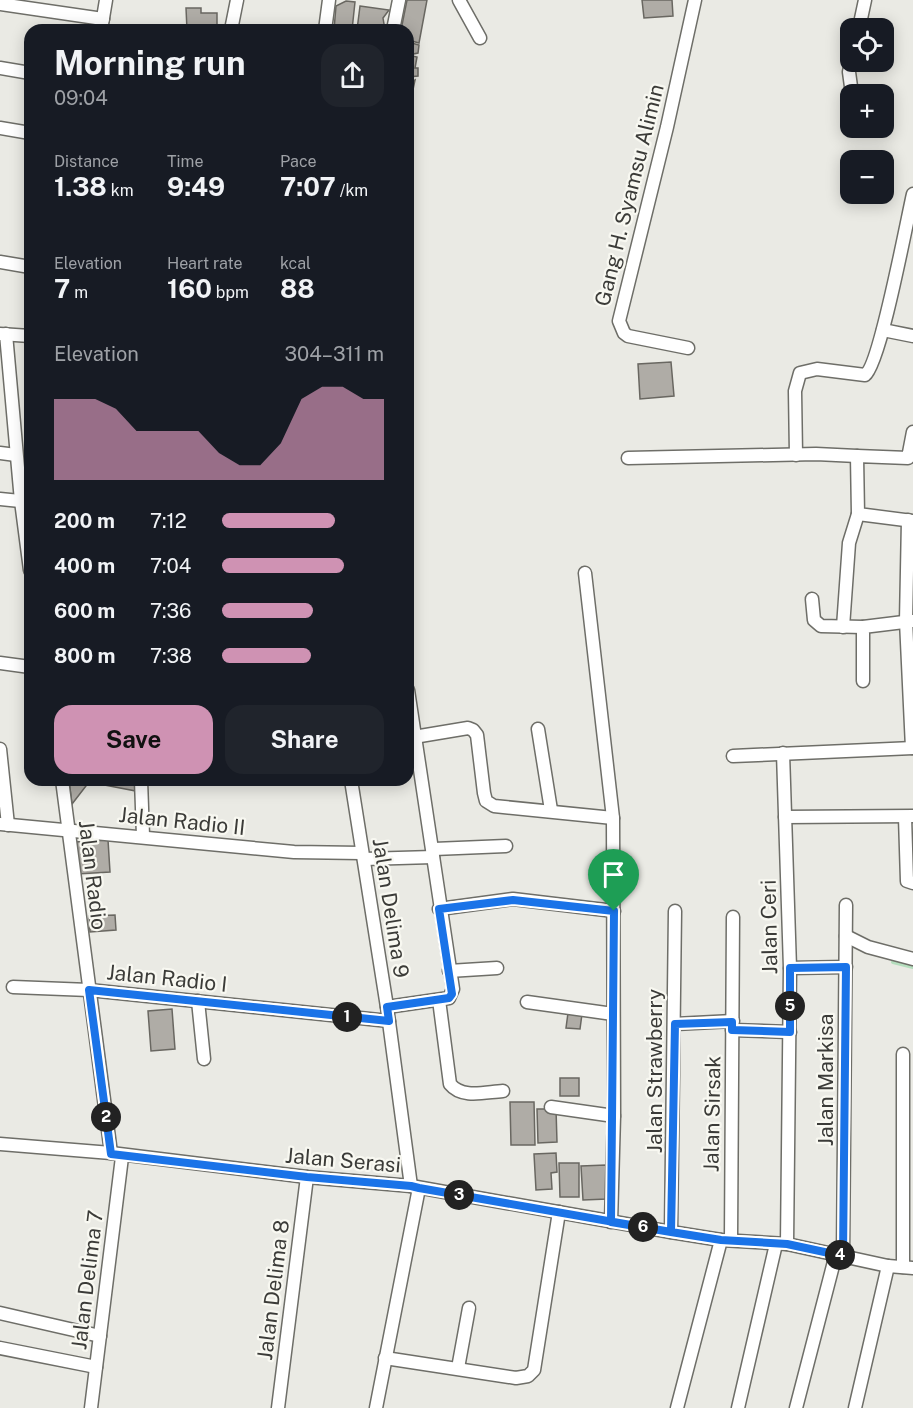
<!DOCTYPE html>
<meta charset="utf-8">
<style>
:root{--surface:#171b24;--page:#20242c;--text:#f1f3f6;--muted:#9ea1a6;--accent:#cf92b3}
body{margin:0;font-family:"Public Sans",sans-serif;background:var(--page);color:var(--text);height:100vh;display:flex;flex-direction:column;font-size:22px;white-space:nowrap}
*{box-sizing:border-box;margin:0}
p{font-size:20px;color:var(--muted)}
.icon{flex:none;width:33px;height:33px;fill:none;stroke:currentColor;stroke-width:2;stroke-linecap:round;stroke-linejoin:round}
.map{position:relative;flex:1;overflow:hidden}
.side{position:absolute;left:24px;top:24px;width:390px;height:762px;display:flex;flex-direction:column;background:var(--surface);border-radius:18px;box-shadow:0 3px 15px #0003}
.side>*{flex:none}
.fabs{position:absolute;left:840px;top:18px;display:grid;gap:12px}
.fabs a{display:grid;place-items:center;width:54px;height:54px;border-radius:12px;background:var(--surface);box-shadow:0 3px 15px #0003;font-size:30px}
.pin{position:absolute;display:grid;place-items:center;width:51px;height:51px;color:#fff;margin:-62px -26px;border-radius:50% 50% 50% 0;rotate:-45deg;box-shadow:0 0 6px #0007}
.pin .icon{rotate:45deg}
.km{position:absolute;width:30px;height:30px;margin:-15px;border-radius:50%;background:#222;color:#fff;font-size:16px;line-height:30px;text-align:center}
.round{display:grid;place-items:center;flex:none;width:63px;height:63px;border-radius:18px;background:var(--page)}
.headline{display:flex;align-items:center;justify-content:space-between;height:102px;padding:0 30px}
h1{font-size:33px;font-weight:700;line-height:45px}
.figures{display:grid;grid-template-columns:repeat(3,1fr);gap:9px;height:102px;padding:6px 30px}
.figures div{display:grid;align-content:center}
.figures b{font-size:26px;font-weight:700}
.figures small{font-size:16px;font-weight:400}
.figures p{font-size:16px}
.chart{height:168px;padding:12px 30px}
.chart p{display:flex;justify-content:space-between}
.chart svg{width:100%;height:108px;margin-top:6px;fill:var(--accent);opacity:.7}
.action{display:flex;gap:12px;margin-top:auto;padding:12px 30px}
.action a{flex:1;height:69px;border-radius:18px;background:var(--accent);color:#111;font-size:24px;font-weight:700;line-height:69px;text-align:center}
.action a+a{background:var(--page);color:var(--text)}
ul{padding:0 30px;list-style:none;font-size:20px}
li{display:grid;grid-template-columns:96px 72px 1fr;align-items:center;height:45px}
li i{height:15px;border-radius:8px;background:var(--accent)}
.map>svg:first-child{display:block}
</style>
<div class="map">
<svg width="913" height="1408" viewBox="0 0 913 1408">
<rect width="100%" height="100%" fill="#eaeae4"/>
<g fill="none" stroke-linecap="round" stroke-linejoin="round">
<polyline stroke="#b5debe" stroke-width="4" points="893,962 913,967"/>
</g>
<g fill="#afaca6" stroke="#696761" stroke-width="1.5">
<polygon points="407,0 427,0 419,43 408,40 408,30 401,30"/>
<polygon points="642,0 672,0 673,16 644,18"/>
<polygon points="346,1 355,2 352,30 334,30 336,6"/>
<polygon points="360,6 389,10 383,18 385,30 357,30"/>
<polygon points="186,8 201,8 201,13 217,13 217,30 187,30"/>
<polygon points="408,42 419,45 418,53 408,55"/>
<polygon points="408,55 417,57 415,68 418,68 418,76 408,77"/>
<polygon points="415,80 411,99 408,101 408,84"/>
<polygon points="671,362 674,396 640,399 638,364"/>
<polygon points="69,780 140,780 141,792 89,782 72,804"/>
<polygon points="108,840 110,872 77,874 75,842"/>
<polygon points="115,915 116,930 90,932 89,916"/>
<polygon points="172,1009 175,1049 151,1051 148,1011"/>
<polygon points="568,1013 582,1014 580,1029 566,1028"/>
<rect x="560" y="1078" width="19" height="18"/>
<polygon points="510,1102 534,1102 535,1145 511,1145"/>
<polygon points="537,1109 556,1109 557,1142 538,1143"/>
<polygon points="556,1153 557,1172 551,1173 552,1189 536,1190 534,1154"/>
<polygon points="559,1163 579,1163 579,1197 560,1197"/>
<polygon points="606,1165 607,1199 583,1200 581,1166"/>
</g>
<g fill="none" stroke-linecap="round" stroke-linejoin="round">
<defs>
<g id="street">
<polyline points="459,0 480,38"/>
<polyline points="0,4 103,19"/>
<polyline points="859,28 865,0"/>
<polyline points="101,30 106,0"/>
<polyline points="231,30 237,0"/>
<polyline points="325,30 329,0"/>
<polyline points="393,30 399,0"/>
<polyline points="851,62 849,72 852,94"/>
<polyline points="0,68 30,73"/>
<polyline points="0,128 30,133"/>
<polyline points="0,262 30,267"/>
<polyline points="883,330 913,336"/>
<polyline points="0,334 30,336"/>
<polyline points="6,334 21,501 30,570"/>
<polyline points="688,348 628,336 624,333 619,321 667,127 695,0"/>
<polyline points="913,432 908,458 857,456 858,514 913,521"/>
<polyline points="0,453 16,455"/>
<path d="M796,455L795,391L800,373L817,369L865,375C880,365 907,220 913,194"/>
<polyline points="628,458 816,454 857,456"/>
<polyline points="0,499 30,502"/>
<polyline points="908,520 906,621 912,748"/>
<polyline points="585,573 613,818 614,1116 611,1222"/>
<polyline points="812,599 814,620 821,626 863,627"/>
<polyline points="843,627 849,543 858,514"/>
<polyline points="0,663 30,667"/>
<polyline points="863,681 863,627 912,621"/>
<polyline points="538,729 551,810"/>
<polyline points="408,738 468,728 473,730 477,735 484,793 486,801 494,806 613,818"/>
<polyline points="0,749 8,825"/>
<polyline points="783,753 790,968 787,1244"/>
<polyline points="733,756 913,748"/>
<polyline points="62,780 111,1153"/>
<polyline points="141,780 143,836"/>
<polyline points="351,780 387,1007 411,1186"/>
<polyline points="785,817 913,816"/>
<polyline points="905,817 907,881 913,883"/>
<polyline points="0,824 294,852 361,853"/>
<polyline points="434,849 506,846"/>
<polyline points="364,859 433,857"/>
<polyline points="439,909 513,899 614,911"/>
<polyline points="846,936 868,947 913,959"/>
<polyline points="790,968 846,967"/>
<polyline points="449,971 497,968"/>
<polyline points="13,987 89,990 389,1021"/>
<path d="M439,1000L450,1084C462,1099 485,1092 503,1091"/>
<polyline points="198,1001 204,1059"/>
<polyline points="527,1002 613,1014"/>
<polyline points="387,1007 449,998 453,989 408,690"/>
<polyline points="675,1024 733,1021"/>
<polyline points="732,1030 790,1032"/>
<polyline points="551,1107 614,1116"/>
<polyline points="0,1144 111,1153 307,1177 411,1186 671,1232 721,1240 787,1244 888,1266 913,1268"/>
<polyline points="671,1232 675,911"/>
<polyline points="731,1239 733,917"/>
<polyline points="843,1256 846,905"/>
<polyline points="903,1267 903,1054"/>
<polyline points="0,1313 100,1336"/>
<polyline points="0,1348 96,1367"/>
<polyline points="385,1358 516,1378 528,1376 534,1370 559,1212"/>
<polyline points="458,1368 469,1308"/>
<polyline points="91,1408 122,1157"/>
<polyline points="278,1408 307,1177"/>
<polyline points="376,1408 419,1188"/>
<polyline points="677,1408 721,1240"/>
<polyline points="738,1408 776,1244"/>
<polyline points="796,1408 836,1254"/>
<polyline points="855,1408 888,1266"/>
</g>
</defs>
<use href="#street" stroke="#6e6e68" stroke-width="15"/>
<use href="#street" stroke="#fff" stroke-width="12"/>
</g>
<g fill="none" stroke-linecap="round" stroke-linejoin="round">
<defs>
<polyline id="route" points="614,911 513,900 439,909 452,994 449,998 387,1007 389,1021 89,990 111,1154 307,1177 411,1186 419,1188 671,1232 721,1240 787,1244 843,1256 846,967 790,968 790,1032 732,1030 732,1022 675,1024 671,1232 611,1222 614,911"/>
</defs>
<use href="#route" stroke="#fff" stroke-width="12"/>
<use href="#route" stroke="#1a73e8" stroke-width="8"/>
</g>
<g text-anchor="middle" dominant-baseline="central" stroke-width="4.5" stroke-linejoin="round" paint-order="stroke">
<g font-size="21" fill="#3b3b38" stroke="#f8f8f1">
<text transform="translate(629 195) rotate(-76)">Gang H. Syamsu Alimin</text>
<text transform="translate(182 821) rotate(6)">Jalan Radio II</text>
<text transform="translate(93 875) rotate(83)">Jalan Radio</text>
<text transform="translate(391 908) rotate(81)">Jalan Delima 9</text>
<text transform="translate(769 927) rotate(-91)">Jalan Ceri</text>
<text transform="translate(167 978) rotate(6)">Jalan Radio I</text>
<text transform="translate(654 1071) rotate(-90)">Jalan Strawberry</text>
<text transform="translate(825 1080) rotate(-90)">Jalan Markisa</text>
<text transform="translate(712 1114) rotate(-89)">Jalan Sirsak</text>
<text transform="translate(343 1160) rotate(5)">Jalan Serasi</text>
<text transform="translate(87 1280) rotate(-83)">Jalan Delima 7</text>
<text transform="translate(273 1290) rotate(-83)">Jalan Delima 8</text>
</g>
</g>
</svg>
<div class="fabs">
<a><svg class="icon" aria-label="locate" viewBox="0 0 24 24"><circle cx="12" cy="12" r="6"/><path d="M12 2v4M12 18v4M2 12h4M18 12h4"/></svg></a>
<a>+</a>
<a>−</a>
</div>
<div class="pin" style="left:614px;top:911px;background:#1e9e55"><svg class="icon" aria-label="arrive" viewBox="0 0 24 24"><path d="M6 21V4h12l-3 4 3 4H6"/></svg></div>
<b class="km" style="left:347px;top:1017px">1</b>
<b class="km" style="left:106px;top:1117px">2</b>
<b class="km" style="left:459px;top:1195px">3</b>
<b class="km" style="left:840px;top:1255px">4</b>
<b class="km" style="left:790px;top:1006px">5</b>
<b class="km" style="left:643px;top:1227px">6</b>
<section class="side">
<div class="headline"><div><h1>Morning run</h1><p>09:04</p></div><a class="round"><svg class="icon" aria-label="share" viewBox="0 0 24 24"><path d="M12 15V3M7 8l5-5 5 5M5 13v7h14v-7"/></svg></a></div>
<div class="figures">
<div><p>Distance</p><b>1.38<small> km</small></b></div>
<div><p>Time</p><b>9:49</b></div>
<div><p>Pace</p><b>7:07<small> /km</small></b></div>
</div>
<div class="figures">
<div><p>Elevation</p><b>7<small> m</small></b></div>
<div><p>Heart rate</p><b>160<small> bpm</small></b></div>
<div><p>kcal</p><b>88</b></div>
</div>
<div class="chart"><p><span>Elevation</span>304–311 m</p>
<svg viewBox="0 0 160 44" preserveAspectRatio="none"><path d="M0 44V11L10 11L20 11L30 15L40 24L50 24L60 24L70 24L80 33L90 38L100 38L110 29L120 11L130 6L140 6L150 11L160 11V44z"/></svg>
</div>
<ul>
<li><b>200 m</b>7:12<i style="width:70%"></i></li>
<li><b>400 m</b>7:04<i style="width:75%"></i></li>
<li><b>600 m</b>7:36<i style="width:56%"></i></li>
<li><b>800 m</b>7:38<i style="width:55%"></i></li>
</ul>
<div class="action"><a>Save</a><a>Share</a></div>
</section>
</div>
